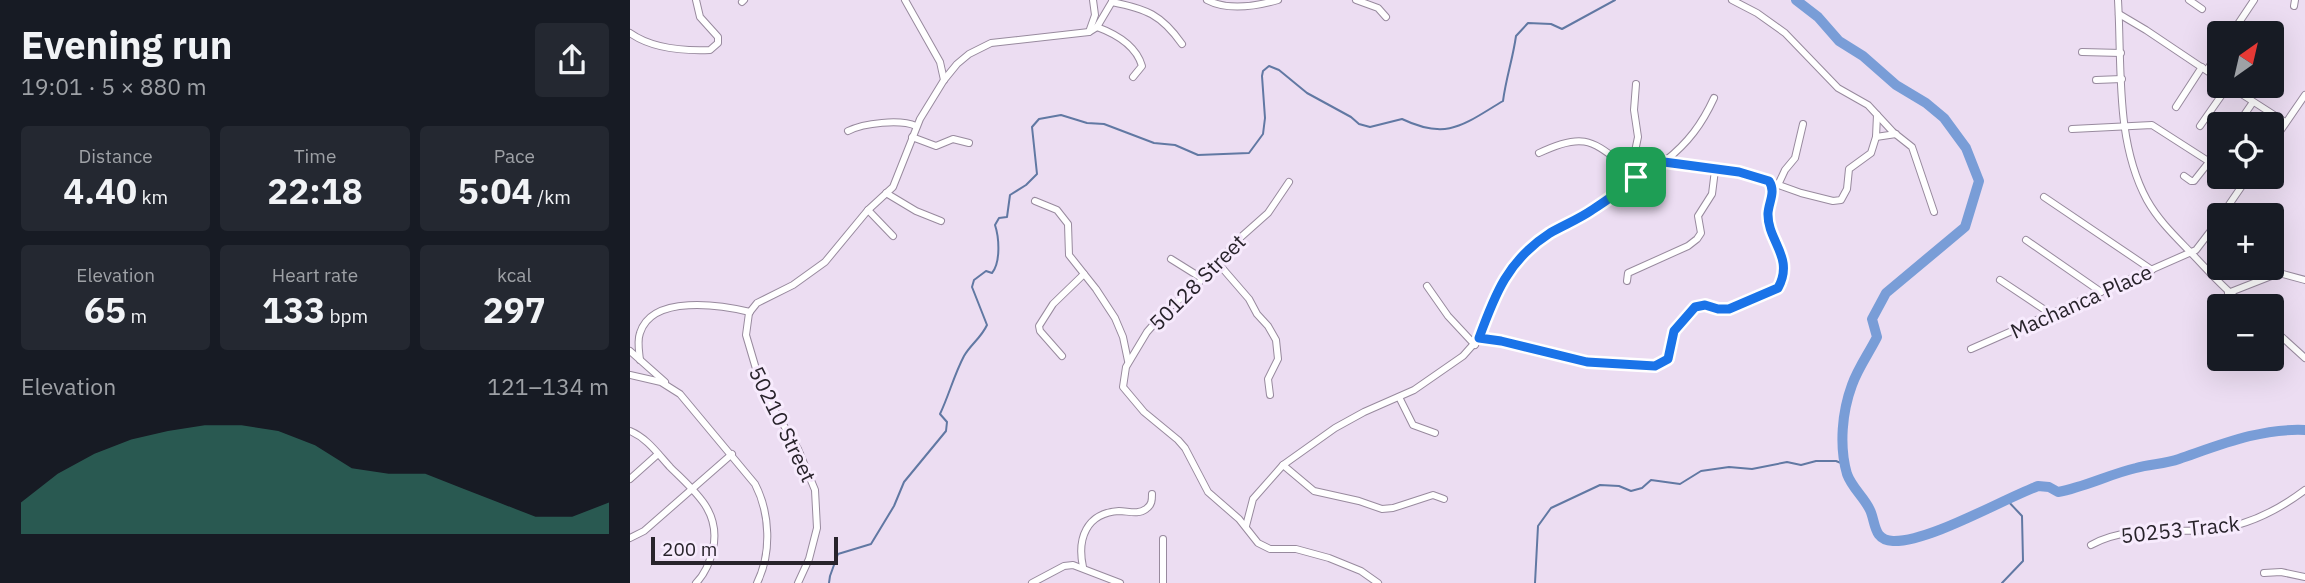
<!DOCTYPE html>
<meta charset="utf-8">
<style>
:root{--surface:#171b24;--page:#242831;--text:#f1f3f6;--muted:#9ea1a6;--accent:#327465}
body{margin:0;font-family:"IBM Plex Sans",sans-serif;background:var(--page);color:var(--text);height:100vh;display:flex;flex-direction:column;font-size:26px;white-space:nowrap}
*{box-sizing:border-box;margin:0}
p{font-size:23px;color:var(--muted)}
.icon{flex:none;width:38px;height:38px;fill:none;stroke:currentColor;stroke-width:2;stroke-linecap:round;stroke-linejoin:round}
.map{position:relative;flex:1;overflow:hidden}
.side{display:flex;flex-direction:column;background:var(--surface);width:630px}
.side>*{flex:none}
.needle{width:46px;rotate:34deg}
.buttons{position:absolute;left:1577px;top:21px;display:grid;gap:14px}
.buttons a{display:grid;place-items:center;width:77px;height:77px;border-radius:7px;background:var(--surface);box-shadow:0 7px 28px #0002;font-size:35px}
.scale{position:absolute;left:21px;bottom:18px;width:187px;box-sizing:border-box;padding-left:7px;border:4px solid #28232b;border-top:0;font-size:19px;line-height:24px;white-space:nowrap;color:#28232b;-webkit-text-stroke:5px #f7ebfd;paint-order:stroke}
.pin{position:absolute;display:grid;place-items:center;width:60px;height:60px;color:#fff;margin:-30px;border-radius:14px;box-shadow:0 4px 10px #0006}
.round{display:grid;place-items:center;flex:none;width:74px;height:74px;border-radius:7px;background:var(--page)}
.head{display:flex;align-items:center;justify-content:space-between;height:119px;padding:0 21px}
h1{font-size:38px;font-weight:800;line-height:52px}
.stats{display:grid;grid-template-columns:repeat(3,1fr);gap:10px;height:119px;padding:7px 21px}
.stats div{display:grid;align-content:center;border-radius:7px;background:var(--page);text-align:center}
.stats b{font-size:35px;font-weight:800}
.stats small{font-size:19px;font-weight:400}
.stats p{font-size:19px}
.chart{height:196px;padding:14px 21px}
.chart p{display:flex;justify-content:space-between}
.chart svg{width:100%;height:126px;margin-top:7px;fill:var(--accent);opacity:.7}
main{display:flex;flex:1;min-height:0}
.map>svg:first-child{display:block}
</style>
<main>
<section class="side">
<div class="head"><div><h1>Evening run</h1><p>19:01 · 5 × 880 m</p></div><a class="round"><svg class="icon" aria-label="share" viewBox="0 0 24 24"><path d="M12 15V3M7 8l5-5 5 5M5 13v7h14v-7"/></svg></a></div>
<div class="stats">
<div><p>Distance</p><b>4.40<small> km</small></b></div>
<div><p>Time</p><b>22:18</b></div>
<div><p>Pace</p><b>5:04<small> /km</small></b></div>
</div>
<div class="stats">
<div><p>Elevation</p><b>65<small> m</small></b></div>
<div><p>Heart rate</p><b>133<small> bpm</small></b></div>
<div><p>kcal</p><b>297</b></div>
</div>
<div class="chart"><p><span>Elevation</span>121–134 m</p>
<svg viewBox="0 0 160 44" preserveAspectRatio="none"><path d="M0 44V33L10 23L20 16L30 11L40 8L50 6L60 6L70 8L80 13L90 21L100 23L110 23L120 28L130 33L140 38L150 38L160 33V44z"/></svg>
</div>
</section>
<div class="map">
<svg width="1675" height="583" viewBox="0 0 1675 583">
<rect width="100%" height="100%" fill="#ecddf2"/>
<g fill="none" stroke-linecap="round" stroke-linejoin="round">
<g stroke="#6178a3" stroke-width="2">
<path d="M199,583L200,576L208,554L241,544L264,506L274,482L316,431L317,422L310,414C319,395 324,375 334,356C341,344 351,338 357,325L342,287L344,280L356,271L362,273C371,262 369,237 365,225L369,218L377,217L380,195L396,185L407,174L402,127L409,119L431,115L457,123L474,124L524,143L545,145L568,155L619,153L633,134L635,118L632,76L633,71L639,66L649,70L677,93L721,117L729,124L740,127L772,119C818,141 834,124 873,101C876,78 883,58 886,36L898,23L921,24L932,29L985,0"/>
<polyline points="905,583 908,526 921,508 970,485 989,486 1001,491 1012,488 1021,480 1050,484 1071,471 1099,467 1122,469 1157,462 1171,465 1186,461 1206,461 1216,465"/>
<polyline points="1372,583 1393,561 1392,516 1376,499"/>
</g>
<path stroke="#799dd7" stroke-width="10" d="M1166,0L1188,17L1209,41L1233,56L1266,85L1296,103L1314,118L1336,148L1349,181L1335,227L1256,293L1242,319L1247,337C1239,353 1228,368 1222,385C1212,412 1209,446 1217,474C1222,488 1234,497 1240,510C1246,523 1243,540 1263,541C1299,542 1371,500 1408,486L1419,487L1428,492C1455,487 1480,474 1506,468C1520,464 1535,464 1549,459C1590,445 1630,428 1675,430"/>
<defs>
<g id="minor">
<polyline points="275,0 310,62 314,80"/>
<path d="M577,0C598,11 627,6 648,0"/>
<polyline points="726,0 748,8 756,17"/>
<polyline points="1102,0 1127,13 1155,33 1208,88 1238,105 1263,132 1282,147 1304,212"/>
<path d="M1488,0C1492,66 1485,141 1517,200C1530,223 1548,239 1566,258C1582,275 1597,292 1616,306"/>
<polyline points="1559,0 1572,9"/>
<polyline points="112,2 114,0"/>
<path d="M482,2C516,9 531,14 552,44"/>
<polyline points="1664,6 1665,0"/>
<polyline points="1489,14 1516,30 1589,79"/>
<path d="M467,27C486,34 506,45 512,66L503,77"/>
<polyline points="459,32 465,15 463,0"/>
<path d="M0,33C21,48 54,51 80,50L88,43V37L70,17L66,0"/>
<polyline points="1602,33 1624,0"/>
<polyline points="1452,52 1491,53"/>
<polyline points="1577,70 1589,52"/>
<polyline points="1466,80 1492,79"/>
<polyline points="1599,86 1655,122"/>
<polyline points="1546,107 1572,67"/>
<polyline points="1610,121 1623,102"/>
<polyline points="1570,126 1598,86"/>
<polyline points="1442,129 1522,125 1589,168"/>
<path d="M218,131C234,123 270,119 286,126"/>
<polyline points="282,137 306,146 323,139 339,143"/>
<polyline points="1246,137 1266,134"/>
<polyline points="1642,143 1675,95"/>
<path d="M909,153C959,129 964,144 1005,173"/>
<path d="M1035,161C1058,143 1072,124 1084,98"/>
<polyline points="1006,176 1004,156 1008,137 1004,110 1006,84"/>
<polyline points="1554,176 1561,181 1564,181 1579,162"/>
<polyline points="1602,177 1613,184"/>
<polyline points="659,182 638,213 611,237 562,290 538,308 517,332 496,367 493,387 514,412 548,440 555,448 578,492 609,519 628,543 640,549 666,549 699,558 731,571 748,583"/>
<polyline points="1148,185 1155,170 1165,158 1173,124"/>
<polyline points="256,193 286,211 311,221"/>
<polyline points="1414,197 1522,270"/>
<polyline points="405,201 427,210 438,224 439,255 466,289 485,318 493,337 498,361"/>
<polyline points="238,210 263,236"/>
<polyline points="1592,215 1618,177"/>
<polyline points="1396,240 1471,292"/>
<polyline points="541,259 573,279"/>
<polyline points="587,262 619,299 627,314 638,326 646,340 648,359 638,379 640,395"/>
<polyline points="1370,280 1421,314"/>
<polyline points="997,281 998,273 1058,246 1067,239 1071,233 1068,216 1082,194 1085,170"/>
<polyline points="797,286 818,316 845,345"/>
<polyline points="1598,293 1649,273 1675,280"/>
<polyline points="1642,328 1675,358"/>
<polyline points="849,338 871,340 956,362 1030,365 1038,359 1046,328 1065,307 1075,305 1088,309 1099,309 1143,292 1150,284 1154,262 1138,217 1143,192 1139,181"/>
<polyline points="1341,349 1566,250 1589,220"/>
<polyline points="0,351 35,382"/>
<polyline points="432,356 410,331 409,326 423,304 454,274"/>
<path d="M10,360C9,351 7,341 10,333C22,294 91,305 120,312"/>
<path d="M0,375L31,382L50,394L125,484C140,513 142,553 127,583"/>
<polyline points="769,397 783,425 805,433"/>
<path d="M0,431C17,438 28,454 40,467C65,492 91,511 83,549C80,562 75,574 66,583"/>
<polyline points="653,465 684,491 729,501 752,509 763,508 803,495 814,499"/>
<polyline points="0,479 28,454"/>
<polyline points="616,526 623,499 653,465 705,428 734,412 784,390 833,356 849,338 871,283 888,261 918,235 964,209 1014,173 1034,162 1039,162 1121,175 1171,193 1203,201 1211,200 1217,189 1219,169 1241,153 1246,137 1247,115"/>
<polyline points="0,538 14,531 102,454"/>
<path d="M1461,545C1496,525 1541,533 1580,530C1614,527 1647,511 1675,490"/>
<path d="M453,567C447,539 456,513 489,511C498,511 508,515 516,509C522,505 522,500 522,494"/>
<polyline points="1634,573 1651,572 1675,577"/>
<polyline points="168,583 179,559 187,528 185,490 168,449 139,401 129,379 116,335 119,313 127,303 163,285 195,262 238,210 263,187 290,119 314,80 327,64 339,54 361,43 459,32 467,27 483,0"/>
<polyline points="402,583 434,566 443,565 490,583"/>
<polyline points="533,583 533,539"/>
</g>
</defs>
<use href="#minor" stroke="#988a9e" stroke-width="8"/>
<use href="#minor" stroke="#fff" stroke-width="6"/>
</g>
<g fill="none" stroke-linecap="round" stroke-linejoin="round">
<defs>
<path id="route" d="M1034,162L1109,172L1139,181C1146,192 1139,201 1138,213C1137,241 1165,257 1148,288L1099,309H1088L1075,305L1065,307L1044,331L1038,359L1025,366L957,362L871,341L849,338C865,294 878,260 920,233C934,225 949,219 962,210C987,194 1007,177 1034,162Z"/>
</defs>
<use href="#route" stroke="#fff" stroke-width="14"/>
<use href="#route" stroke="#1a73e8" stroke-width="9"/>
</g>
<g text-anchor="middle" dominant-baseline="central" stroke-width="6" stroke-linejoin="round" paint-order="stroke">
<g font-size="21" fill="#28232b" stroke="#f7ebfd">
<text transform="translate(567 282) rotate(-45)">50128 Street</text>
<text transform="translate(1451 301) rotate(-24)">Machanca Place</text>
<text transform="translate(153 424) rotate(64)">50210 Street</text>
<text transform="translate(1550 529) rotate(-6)">50253 Track</text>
</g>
</g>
</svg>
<div class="buttons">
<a><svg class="needle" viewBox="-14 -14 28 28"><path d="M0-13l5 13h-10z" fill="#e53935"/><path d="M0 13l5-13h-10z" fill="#9ea1a6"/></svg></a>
<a><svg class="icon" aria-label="locate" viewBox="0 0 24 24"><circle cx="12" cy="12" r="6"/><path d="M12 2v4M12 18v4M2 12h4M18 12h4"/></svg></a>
<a>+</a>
<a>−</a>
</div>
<div class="scale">200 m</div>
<div class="pin" style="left:1006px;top:177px;background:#1e9e55"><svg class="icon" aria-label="arrive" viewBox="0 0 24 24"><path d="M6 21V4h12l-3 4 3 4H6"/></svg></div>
</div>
</main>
